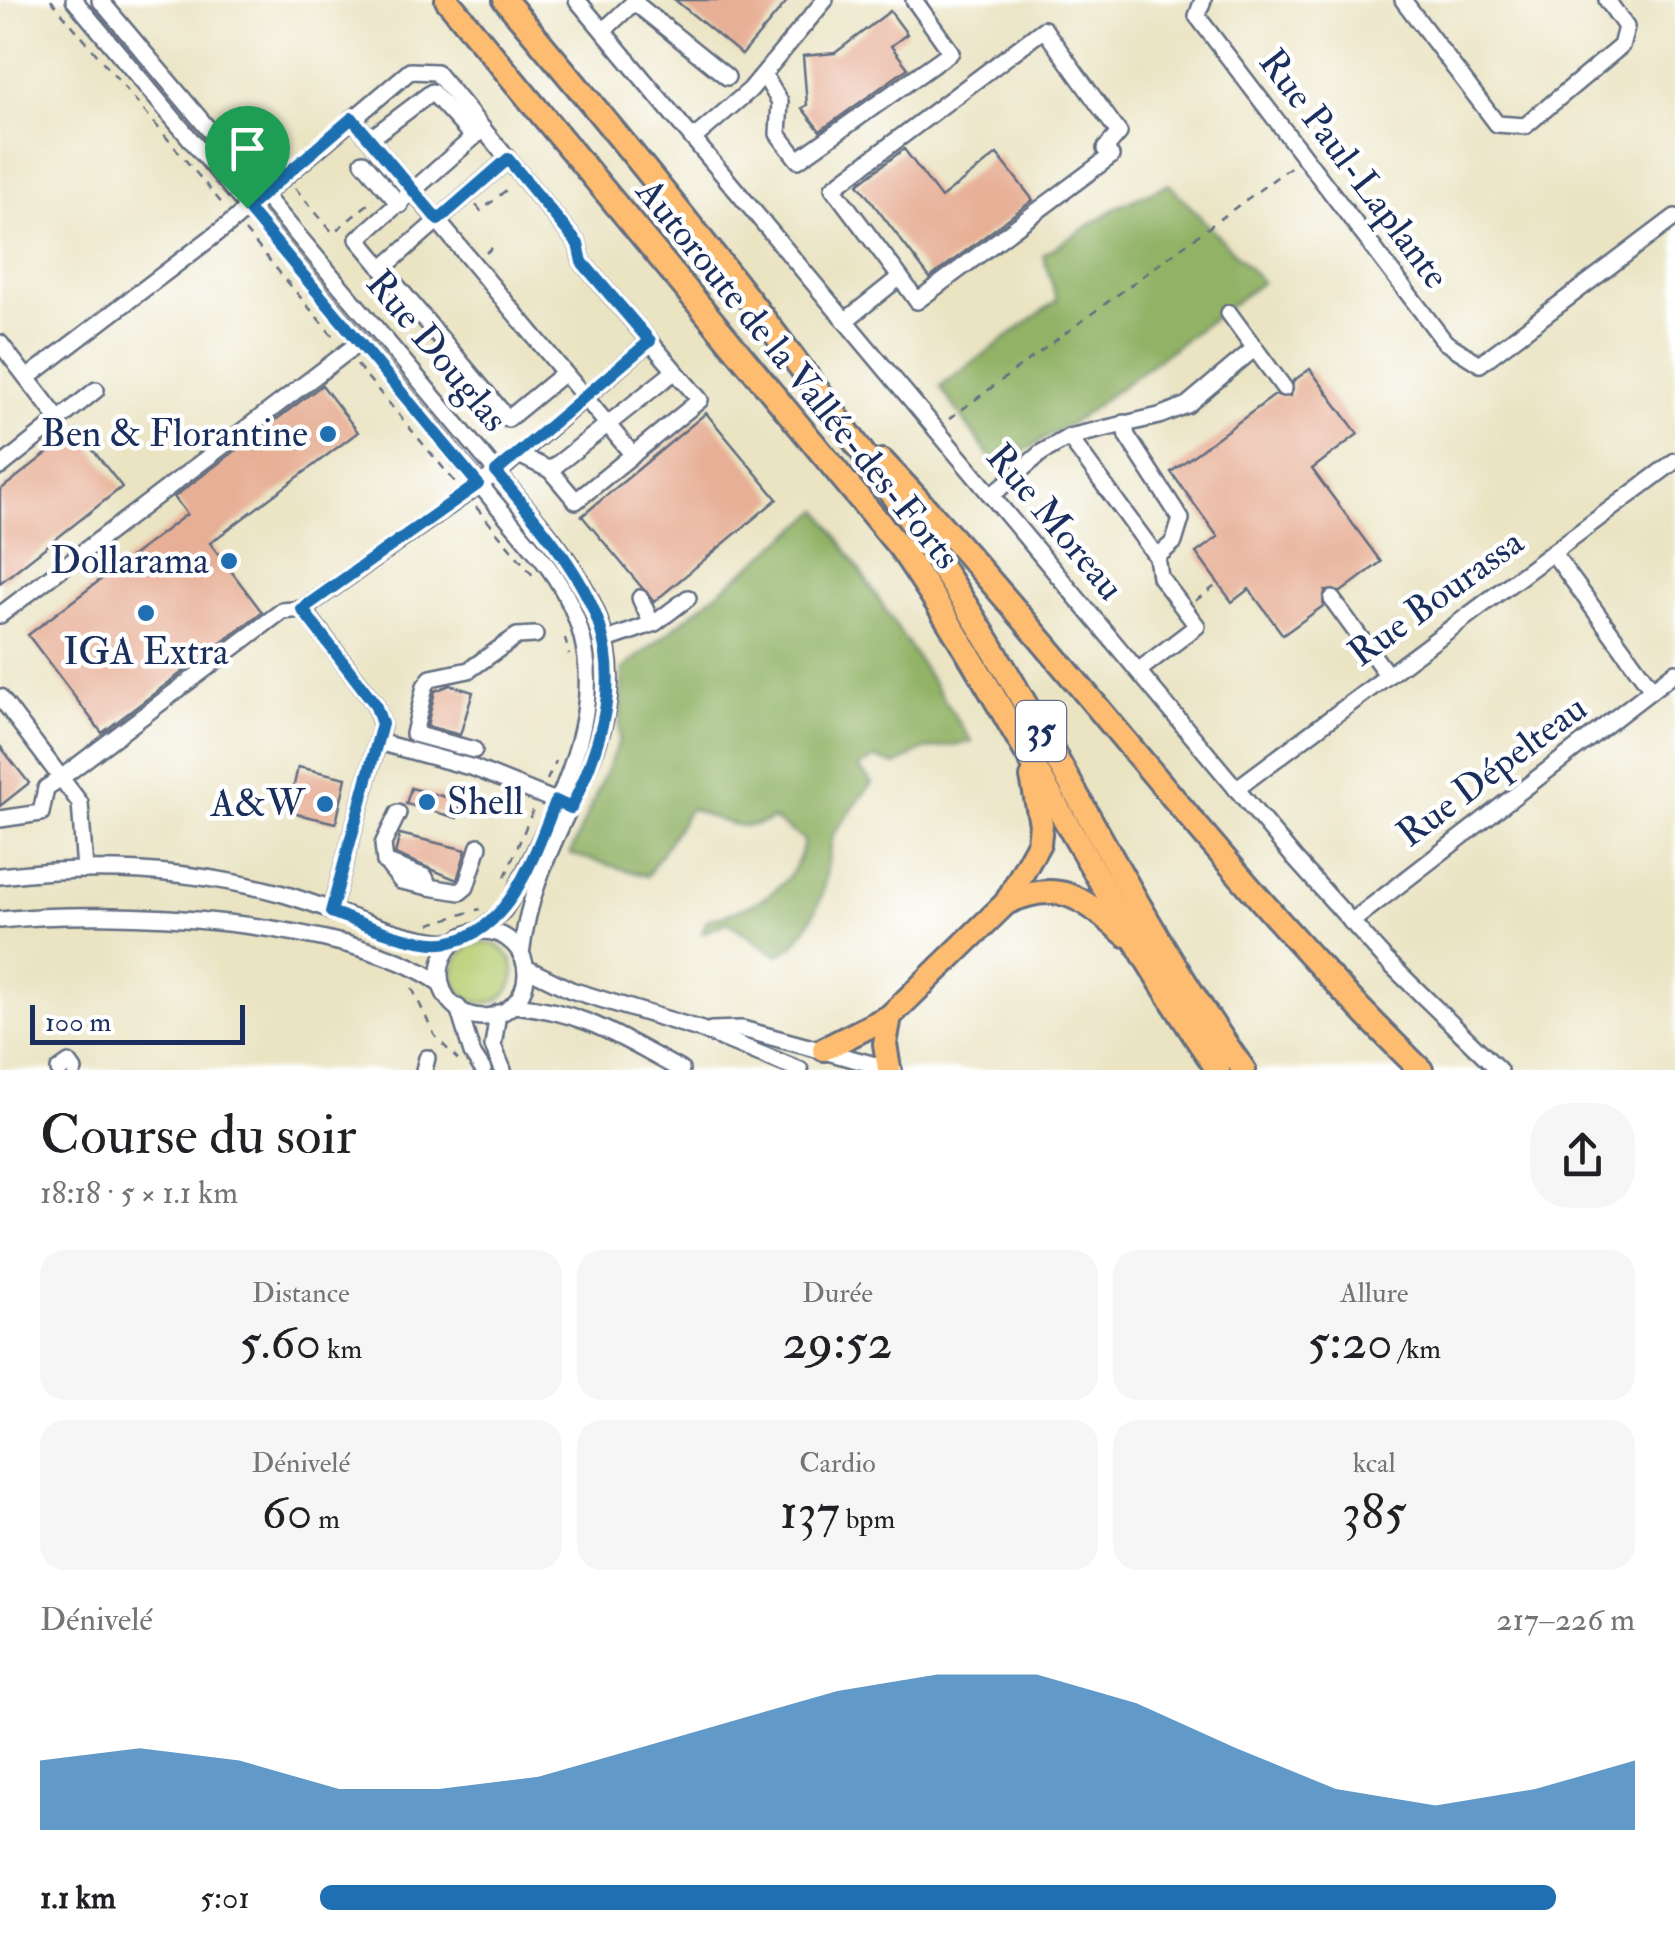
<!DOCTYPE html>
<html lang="fr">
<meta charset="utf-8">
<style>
:root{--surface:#fff;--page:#f6f6f6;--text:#202124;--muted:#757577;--accent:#1f6fb2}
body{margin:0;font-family:"IM FELL Double Pica",serif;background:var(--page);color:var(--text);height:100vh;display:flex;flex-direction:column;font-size:38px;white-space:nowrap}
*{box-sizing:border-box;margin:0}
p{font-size:32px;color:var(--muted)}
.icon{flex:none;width:55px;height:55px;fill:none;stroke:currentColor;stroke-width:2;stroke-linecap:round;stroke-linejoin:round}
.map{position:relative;height:1070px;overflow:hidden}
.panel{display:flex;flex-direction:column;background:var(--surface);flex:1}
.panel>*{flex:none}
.scale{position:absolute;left:30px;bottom:25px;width:215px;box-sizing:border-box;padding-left:10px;border:5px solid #1b2f5e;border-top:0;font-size:28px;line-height:35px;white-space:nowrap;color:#1b2f5e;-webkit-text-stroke:8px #fff;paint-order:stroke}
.pin{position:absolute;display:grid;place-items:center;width:85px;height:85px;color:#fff;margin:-102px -42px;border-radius:50% 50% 50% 0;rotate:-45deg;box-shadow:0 0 10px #0007}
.pin .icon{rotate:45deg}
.round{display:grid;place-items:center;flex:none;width:105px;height:105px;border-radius:40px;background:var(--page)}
.headline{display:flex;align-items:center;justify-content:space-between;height:170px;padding:0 40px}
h1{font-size:55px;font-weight:600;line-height:75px}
.figures{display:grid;grid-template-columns:repeat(3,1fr);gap:15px;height:170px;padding:10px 40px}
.figures div{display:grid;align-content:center;border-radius:25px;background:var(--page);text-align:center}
.figures b{font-size:50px;font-weight:600}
.figures small{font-size:28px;font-weight:400}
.figures p{font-size:28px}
.chart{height:280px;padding:20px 40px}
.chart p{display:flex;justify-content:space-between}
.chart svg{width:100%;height:180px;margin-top:10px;fill:var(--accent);opacity:.7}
ul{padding:0 40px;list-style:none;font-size:32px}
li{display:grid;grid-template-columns:160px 120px 1fr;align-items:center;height:75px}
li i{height:25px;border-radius:12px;background:var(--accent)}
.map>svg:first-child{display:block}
</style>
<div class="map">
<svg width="1675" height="1070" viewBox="0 0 1675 1070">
<rect width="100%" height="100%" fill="#fff"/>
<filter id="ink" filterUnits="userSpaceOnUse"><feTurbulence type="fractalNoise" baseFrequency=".01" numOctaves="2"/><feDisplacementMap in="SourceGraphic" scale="20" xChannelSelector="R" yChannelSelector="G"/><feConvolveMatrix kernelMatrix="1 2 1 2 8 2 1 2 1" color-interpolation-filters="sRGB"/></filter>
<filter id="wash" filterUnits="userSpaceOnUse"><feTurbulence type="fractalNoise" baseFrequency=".0048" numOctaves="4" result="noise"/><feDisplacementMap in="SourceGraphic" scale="40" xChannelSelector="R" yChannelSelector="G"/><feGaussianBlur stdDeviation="2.25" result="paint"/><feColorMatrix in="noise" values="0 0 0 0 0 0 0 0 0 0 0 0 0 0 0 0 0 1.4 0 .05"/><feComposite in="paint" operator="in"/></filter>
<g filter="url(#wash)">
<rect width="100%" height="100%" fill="#eae4c3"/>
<circle fill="#b8cf74" stroke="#6a7f69" stroke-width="2.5" cx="484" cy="973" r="30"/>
<g fill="#92b266" stroke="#567062" stroke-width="2.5">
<polygon points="1169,184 1262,282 1075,421 997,467 940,387 1057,300 1043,255 1119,206"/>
<path d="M820,510L972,742L922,750L896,765L875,758L859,768L872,783L833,835L822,896L811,920L795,944L778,956L728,922L702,933L707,920C751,908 797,890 804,840L773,819C742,834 720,821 690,808L647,876L570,854L619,741L623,669Z"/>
</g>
<g id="blocks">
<g fill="#e7af95">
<polygon points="675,0 788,0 742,55"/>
<polygon points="890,11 907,34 891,46 908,68 820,131 802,108 807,105 803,56 835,53"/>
<polygon points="904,149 941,198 997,154 1033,200 930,278 858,184"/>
<polygon points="1310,369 1358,434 1312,469 1381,562 1341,592 1325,591 1323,606 1283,635 1249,589 1232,602 1196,553 1218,537 1171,472 1275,395 1291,396 1293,381"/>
<polygon points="322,385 358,432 210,543 262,612 102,733 28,635 187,514 174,497"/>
<polygon points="706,413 777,499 654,602 582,516"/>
<polygon points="77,430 122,487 0,583 0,490"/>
<polygon points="450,685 473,692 460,735 427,726 435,691"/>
<polygon points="0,746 29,783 0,806"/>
<polygon points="298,767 346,778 336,823 288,812"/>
<polygon points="411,788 461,801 457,818 406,804"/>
<polygon points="400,834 466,850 457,880 395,854"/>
</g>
</g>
</g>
<g filter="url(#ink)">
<use href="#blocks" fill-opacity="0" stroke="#636e81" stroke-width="2.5"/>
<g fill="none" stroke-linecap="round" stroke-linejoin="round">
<defs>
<g id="minor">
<path d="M74,0L542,559C633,674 568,781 514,894L504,910L479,931"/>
<path d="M100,0L547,532C694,716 540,782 521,955"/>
<polyline points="577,0 1295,859 1385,959 1499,1070"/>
<polyline points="1203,0 1197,16 1445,342 1480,364 1675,217"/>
<polyline points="1403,0 1497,124 1525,126 1621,46 1626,27 1607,0"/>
<polyline points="603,31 634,2 727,77"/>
<polyline points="764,75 780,102 778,134 798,160 951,52 914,0"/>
<polyline points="352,118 633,455"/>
<polyline points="483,129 358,239 508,419 564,373"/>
<polyline points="370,139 432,92 473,137"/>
<polyline points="693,139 750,90 825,0"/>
<polyline points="363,162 400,205"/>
<polyline points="382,269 508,159"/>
<polyline points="1229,313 1284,388"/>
<polyline points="845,321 900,277 833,188 1044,29 1119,133 1105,149 1111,156 917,301 900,277"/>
<polyline points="0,343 59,420"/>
<polyline points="27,378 228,225 410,71 436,72 578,244 582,262 700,400 576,501 550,470 519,455"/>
<polyline points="1124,423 1127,436 1181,519 1174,542 1157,557"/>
<polyline points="1069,437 1157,557 1160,577 1197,626 1138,671"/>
<polyline points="0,467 96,390"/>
<polyline points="550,470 675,371"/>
<polyline points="991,496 1041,453 1069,437 1159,416 1187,405 1255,348"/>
<polyline points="1553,553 1652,689"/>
<polyline points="640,598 652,624"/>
<polyline points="1332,599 1386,673"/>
<polyline points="303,609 375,704 382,725 331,912"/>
<polyline points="0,615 360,342"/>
<polyline points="604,641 655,623 688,598"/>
<polyline points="0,697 61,778 46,788 41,813 0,819"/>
<polyline points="378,742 474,768 563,804"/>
<polyline points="474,750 414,734 425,686 431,678 469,670 517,636 535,635"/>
<polyline points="1236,789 1675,461"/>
<polyline points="398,813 383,844 385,862 425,877 429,887 460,892 466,887 479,846"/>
<polyline points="389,866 401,881 429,887"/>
<polyline points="85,870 80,803 61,778 282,611 303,609 506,466 650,341"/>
<path d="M0,876C94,864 191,869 283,894C340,910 391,939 452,942"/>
<path d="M0,920C112,908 347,919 440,983"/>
<polyline points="1351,922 1675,672"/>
<circle cx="483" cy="974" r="43"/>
<polyline points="526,968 571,990 702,1030 800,1070"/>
<path d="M513,1005C584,1011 621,1038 681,1070"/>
<polyline points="458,1007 472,1053 483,1070"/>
<polyline points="498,1013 493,1046 503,1070"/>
<polyline points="711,1030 742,1029 894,1070"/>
<polyline points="59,1070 69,1063 74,1070"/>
<polyline points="424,1070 427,1058"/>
</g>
<g id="highway">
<path d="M447,0L901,549C1016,717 1102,903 1218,1070"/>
<path d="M505,0C671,197 834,397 972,615C1066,764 1141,927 1244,1070"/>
<path d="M882,461C1069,658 1226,881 1421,1070"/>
<path d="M1006,903C1062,877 1084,900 1126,935"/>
<polyline points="824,1049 890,1016 1006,903 1039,843 1041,824 1032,777"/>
<polyline points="889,1069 885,1044 890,1016"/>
</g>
</defs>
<use href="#minor" stroke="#636e81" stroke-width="20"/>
<use href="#highway" stroke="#636e81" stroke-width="28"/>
<g stroke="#636e81" stroke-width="2.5" stroke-dasharray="8 8" stroke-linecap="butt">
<polyline points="51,0 224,206"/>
<polyline points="295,188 333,233 374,199"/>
<polyline points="476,205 481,211 511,186"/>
<polyline points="245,231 336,340"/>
<polyline points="486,253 497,244"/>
<polyline points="357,365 455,482"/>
<polyline points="949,419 1292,166"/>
<polyline points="476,507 535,578"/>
<polyline points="1195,601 1218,584"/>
<polyline points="565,638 569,655"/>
<polyline points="547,780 556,761"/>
<polyline points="505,877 533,810"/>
<polyline points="430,924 480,909"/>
<polyline points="412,988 435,1036 458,1060"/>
</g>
<use href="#minor" stroke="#fff" stroke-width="15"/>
<use href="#highway" stroke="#febc70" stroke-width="22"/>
</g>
</g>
<g fill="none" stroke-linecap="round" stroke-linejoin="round" filter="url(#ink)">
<defs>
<path id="route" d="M352,118L438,220L508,159L578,244L582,262L650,341L496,472C597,592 647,653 571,808L556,801C535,852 512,930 450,942C419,949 361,923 331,912L382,724L375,704L302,609L478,484L247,208Z"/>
</defs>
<use href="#route" stroke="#fff" stroke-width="20"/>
<use href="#route" stroke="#1f6fb2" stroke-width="12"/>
</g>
<g fill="#1f6fb2" stroke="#fff" stroke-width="4">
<circle cx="328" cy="434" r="10"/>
<circle cx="229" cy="561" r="10"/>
<circle cx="146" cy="613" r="10"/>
<circle cx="427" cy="802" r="10"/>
<circle cx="325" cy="804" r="10"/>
</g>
<g text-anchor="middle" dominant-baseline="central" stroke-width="9" stroke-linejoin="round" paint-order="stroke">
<rect fill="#fff" stroke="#5f6d8e" stroke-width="2.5" x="1016" y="701" width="50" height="60" rx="8"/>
<g font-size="35" font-weight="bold" fill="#1b2f5e">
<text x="1041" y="731">35</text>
</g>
<g font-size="38" fill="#1b2f5e" stroke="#fff">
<text transform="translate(1354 169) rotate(53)">Rue Paul-Laplante</text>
<text transform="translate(437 351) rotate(50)">Rue Douglas</text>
<text transform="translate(798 374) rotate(51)">Autoroute de la Vallée-des-Forts</text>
<text transform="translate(1055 522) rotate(50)">Rue Moreau</text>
<text transform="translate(1436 598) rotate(-36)">Rue Bourassa</text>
<text transform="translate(1492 771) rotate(-37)">Rue Dépelteau</text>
</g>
<g font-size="38" fill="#1b2f5e" stroke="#fff" text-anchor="end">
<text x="308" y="434">Ben &amp; Florantine</text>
<text x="209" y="561">Dollarama</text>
<text x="146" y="652" text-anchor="middle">IGA Extra</text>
<text x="447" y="802" text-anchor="start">Shell</text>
<text x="305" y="804">A&amp;W</text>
</g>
</g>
</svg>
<div class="scale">100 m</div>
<div class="pin" style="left:247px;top:208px;background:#1e9e55"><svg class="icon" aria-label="arrive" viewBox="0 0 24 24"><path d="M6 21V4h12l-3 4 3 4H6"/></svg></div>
</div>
<section class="panel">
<div class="headline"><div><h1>Course du soir</h1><p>18:18 · 5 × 1.1 km</p></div><a class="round"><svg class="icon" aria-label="share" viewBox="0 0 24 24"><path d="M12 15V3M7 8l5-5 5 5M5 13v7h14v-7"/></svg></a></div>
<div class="figures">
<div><p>Distance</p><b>5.60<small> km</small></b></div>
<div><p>Durée</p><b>29:52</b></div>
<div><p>Allure</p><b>5:20<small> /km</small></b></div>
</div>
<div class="figures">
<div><p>Dénivelé</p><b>60<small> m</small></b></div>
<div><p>Cardio</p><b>137<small> bpm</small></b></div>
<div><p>kcal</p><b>385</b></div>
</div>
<div class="chart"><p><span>Dénivelé</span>217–226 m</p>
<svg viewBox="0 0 160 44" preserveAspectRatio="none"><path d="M0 44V27L10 24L20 27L30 34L40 34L50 31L60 24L70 17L80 10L90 6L100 6L110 13L120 24L130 34L140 38L150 34L160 27V44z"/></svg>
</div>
<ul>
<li><b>1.1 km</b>5:01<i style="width:94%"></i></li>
</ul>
</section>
